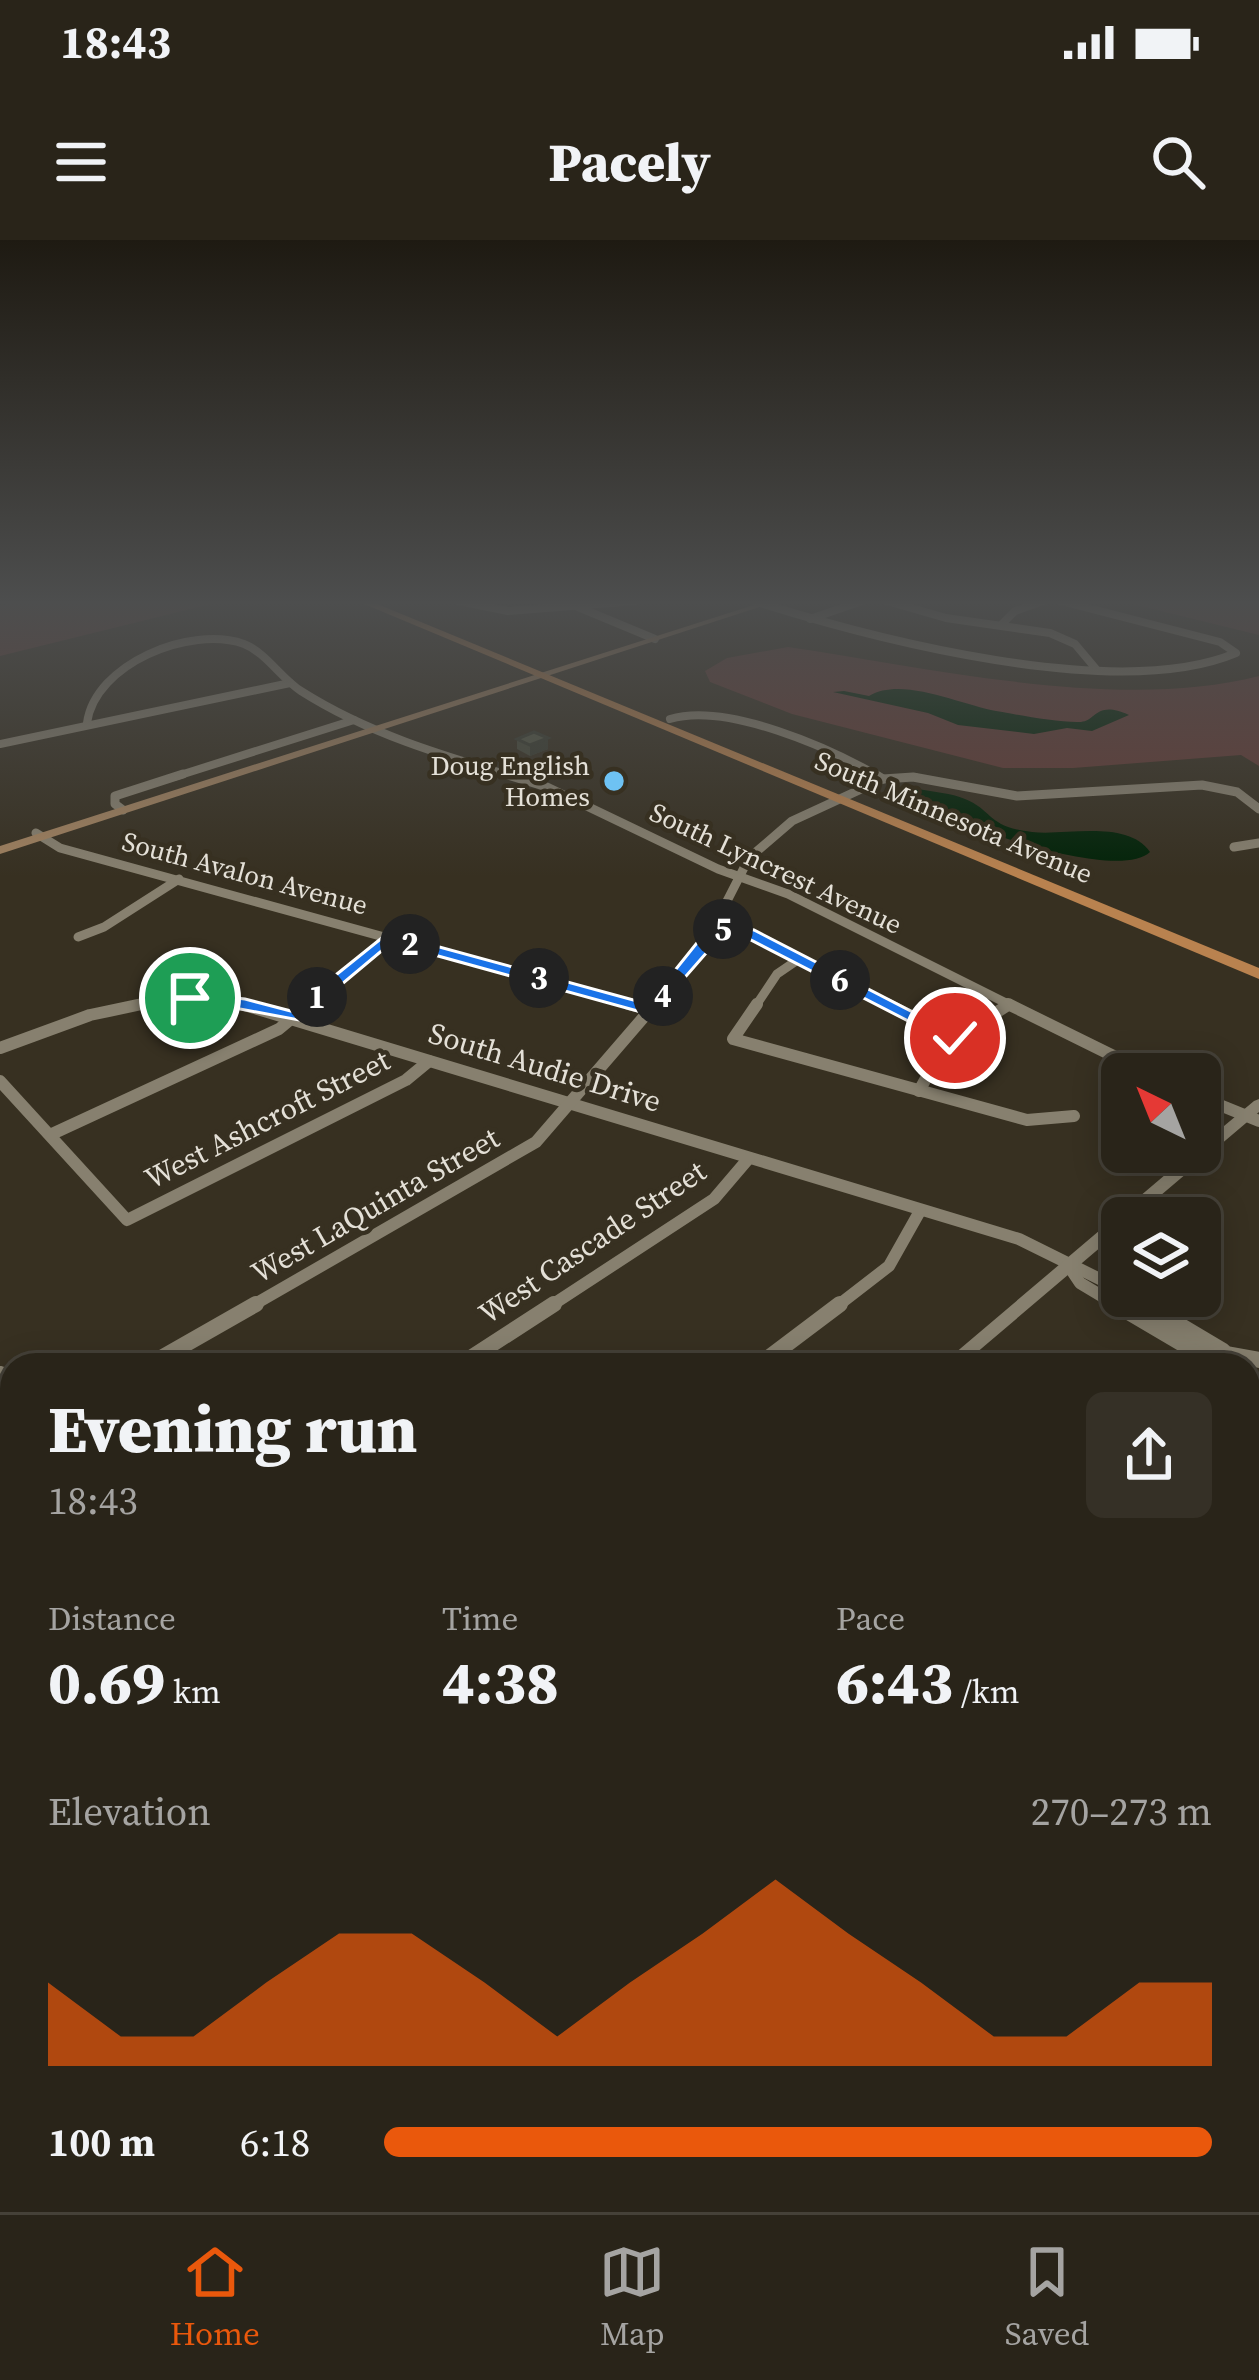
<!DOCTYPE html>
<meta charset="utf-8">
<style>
:root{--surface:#292419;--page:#353026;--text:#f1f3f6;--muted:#a5a4a2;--line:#454138;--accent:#ea580c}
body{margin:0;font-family:"Source Serif 4",serif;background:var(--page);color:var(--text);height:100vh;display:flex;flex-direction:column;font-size:45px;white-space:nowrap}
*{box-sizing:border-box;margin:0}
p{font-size:39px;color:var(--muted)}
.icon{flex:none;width:66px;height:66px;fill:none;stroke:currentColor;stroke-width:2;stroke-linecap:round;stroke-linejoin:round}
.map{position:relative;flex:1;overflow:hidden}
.drawer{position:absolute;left:0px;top:1113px;width:1260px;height:861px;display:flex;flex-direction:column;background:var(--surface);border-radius:36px 36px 0 0;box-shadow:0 6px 30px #0003,0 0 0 3px var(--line)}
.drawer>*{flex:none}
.needle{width:78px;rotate:317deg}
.controls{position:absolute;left:1101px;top:813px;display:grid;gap:24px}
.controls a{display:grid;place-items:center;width:120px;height:120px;border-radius:18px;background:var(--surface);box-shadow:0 6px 30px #0003,0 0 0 3px var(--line);font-size:60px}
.pin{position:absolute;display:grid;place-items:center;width:102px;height:102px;color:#fff;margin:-51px;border:6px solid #fff;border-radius:50%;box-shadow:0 3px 12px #0007}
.km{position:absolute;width:60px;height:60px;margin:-30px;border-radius:50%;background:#222;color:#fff;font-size:33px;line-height:60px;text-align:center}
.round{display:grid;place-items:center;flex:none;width:126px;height:126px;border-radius:18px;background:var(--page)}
.summary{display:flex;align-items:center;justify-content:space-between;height:204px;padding:0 48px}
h1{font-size:66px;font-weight:800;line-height:90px}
.stats{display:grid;grid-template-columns:repeat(3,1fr);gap:18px;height:204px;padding:12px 48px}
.stats div{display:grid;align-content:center}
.stats b{font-size:60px;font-weight:800}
.stats small{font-size:33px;font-weight:400}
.stats p{font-size:33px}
.chart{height:336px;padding:24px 48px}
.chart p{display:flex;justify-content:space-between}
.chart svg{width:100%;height:216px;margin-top:12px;fill:var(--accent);opacity:.7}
ul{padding:0 48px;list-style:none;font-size:39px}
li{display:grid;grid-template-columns:192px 144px 1fr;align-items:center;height:90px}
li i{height:30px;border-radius:15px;background:var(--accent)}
.status{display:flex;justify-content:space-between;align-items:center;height:84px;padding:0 60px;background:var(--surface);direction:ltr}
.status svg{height:33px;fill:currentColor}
header{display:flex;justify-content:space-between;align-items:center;height:156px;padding:0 48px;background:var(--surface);font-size:54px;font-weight:800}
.dock{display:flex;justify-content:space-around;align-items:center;height:168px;border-top:3px solid var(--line);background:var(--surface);font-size:33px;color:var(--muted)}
.dock a{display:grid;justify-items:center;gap:6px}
.dock .active{color:var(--accent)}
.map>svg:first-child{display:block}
</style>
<div class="status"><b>18:43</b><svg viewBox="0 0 49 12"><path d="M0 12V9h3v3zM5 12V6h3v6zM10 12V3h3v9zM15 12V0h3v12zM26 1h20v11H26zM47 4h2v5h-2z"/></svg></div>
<header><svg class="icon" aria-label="menu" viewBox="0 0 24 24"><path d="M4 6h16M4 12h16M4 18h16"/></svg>Pacely<svg class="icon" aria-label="search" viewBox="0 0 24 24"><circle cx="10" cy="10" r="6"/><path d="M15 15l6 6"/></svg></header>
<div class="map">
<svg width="1259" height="1972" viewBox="0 0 1259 1972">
<rect width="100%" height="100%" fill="#373021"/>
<g fill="#633b35">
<polygon points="18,361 223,361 0,416 0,366"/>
<polygon points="1120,361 1259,361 1259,395"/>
<path d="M788,407C932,428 1118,472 1259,436V526L1241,515L1073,528H1003L792,474L710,442L705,431L727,418Z"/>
<polygon points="0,1555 12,1556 12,1794 8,1801 0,1797"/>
</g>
<g fill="#022308">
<path d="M844,451L869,456C902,436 961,465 996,471C1019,475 1059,483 1081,482C1096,481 1096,460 1129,475L1092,491L1067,488L1034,494L958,485L928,473L833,452Z"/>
<path d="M918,549C934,552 951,553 965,559C994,571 987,587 1032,592C1066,596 1127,579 1150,612C1115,644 942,580 902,556Z"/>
</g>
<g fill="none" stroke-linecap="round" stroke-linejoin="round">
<g stroke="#87806f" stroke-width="8">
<polyline points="459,361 508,371 635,361"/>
<path d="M754,361C874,399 1117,463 1236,413L1220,402L1061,361"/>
<polyline points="887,361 946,378 1050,393 1075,404 1096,429"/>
<polyline points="578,367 655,399"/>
<polyline points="810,379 862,361"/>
<polyline points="1001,385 1015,371 1043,361"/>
<path d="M670,479C727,462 830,508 880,537"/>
<path d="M87,483C95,424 190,385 244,404C265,412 282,439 301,451C367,493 441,515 515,537"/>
<polyline points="0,504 290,443"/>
<polyline points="174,537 354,480"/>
<polyline points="907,537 915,537"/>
</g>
<g stroke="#87806f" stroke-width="9">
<polyline points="505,534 547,547 718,629 788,654 1014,767"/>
<polyline points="875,534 883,539"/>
<polyline points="123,570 115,564 115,556 183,534"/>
<polyline points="36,593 60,608 639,767"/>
<polyline points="1234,607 1259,603"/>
<polyline points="712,688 748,693 893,767"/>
<polyline points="78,697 104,687 179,639"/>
<polyline points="126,767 181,759 253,767"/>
<polyline points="306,767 388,697"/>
<polyline points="653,767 703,708 749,618 792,581 883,539 913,537 1017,556 1202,545 1237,552 1259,569"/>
<polyline points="755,767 777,734 799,719"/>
</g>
<g stroke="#87806f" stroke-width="12">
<polyline points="241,764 1019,999 1122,1050"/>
<polyline points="628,764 652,770"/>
<polyline points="757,764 733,799 1027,880 1074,876"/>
<polyline points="887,764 955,798"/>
<polyline points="1008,764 1150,834"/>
<polyline points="0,808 90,775 142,764"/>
<polyline points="0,841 127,980 406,840 429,821"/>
<polyline points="919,851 944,806 1008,765"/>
<polyline points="1200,857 1259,881"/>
<polyline points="52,894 279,789 309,764"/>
<polyline points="1068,1025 1080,1043 1120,1067"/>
<polyline points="1132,1056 1149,1067"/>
<polyline points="250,1067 536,902 655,764"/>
<polyline points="549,1067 714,959 749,918"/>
<polyline points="836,1067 889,1026 920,971"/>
</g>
<g stroke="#87806f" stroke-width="16">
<polyline points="1115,1064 1188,1107 1259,1120"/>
<polyline points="1144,1064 1223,1111"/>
<polyline points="149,1125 256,1064"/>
<polyline points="460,1125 554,1064"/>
<polyline points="759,1125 840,1064"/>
<polyline points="0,1134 12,1151"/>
<polyline points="0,1210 12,1203"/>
</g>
<g stroke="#87806f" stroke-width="21">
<polyline points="789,1962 789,1972"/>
<polyline points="1238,1962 1249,1972"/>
</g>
<g fill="#87806f" fill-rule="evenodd">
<polygon points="1259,859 1259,872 1134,978 1122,978 1122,989 962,1125 941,1125 1192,912 1200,912 1200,906 1254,861"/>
<polygon points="563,1962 593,1962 591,1972 561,1972"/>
</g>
<polygon fill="#a0815f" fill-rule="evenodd" points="766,361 778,361 0,614 0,606"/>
<polygon fill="#b9824f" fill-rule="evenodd" points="357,361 370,361 1259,728 1259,739"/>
</g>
<polygon fill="#474a3b" points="548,498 548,509 530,516 517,509 517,499"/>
<polygon fill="#393c30" points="548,498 548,509 530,516 530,505"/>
<polygon fill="#525645" stroke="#393c30" stroke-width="3" points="534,492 548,498 530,505 517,499"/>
<linearGradient id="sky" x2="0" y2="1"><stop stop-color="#1e1a12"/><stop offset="0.57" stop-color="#4d4e4e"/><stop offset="1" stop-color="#4d4e4e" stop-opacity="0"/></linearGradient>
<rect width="1259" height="637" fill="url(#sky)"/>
<polygon fill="#1a73e8" stroke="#fff" stroke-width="3" points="712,684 754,690 963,798 949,802 745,697 717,693 708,711 652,775 391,703 299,780 182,758 190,753 245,759 291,771 388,693 648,764"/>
<circle fill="#6ec2f3" stroke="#373021" stroke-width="4.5" cx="614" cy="541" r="12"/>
<g text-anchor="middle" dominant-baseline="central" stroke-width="9" stroke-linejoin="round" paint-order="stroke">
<g font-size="27" fill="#e4e0d7" stroke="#373021" text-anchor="end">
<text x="590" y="525">Doug English<tspan x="590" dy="31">Homes</tspan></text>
</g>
<g font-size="27" fill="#e4e0d7" stroke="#373021">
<text transform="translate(954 577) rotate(23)">South Minnesota Avenue</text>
<text transform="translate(776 628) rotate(25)">South Lyncrest Avenue</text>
<text transform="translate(245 633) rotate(15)">South Avalon Avenue</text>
</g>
<g font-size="30" fill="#e4e0d7" stroke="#373021">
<text transform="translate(545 827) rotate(17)">South Audie Drive</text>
<text transform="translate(267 879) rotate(-27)">West Ashcroft Street</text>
<text transform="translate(375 965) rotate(-30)">West LaQuinta Street</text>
<text transform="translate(592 1002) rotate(-34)">West Cascade Street</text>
</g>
</g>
</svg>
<div class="controls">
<a><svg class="needle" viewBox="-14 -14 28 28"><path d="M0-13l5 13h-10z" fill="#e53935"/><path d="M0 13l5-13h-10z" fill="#a5a4a2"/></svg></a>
<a><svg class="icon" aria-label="layers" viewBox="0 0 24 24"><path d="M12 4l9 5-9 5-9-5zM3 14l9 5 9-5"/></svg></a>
</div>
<div class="pin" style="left:190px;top:758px;background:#1e9e55"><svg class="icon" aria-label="arrive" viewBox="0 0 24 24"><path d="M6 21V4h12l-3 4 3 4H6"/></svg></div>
<div class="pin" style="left:955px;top:798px;background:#d93025"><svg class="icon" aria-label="check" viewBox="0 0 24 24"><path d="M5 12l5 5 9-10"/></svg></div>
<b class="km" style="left:317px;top:757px">1</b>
<b class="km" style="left:410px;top:704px">2</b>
<b class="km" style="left:539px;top:738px">3</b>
<b class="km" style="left:663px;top:756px">4</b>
<b class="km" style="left:723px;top:689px">5</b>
<b class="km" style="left:840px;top:740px">6</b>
<section class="drawer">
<div class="summary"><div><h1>Evening run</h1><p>18:43</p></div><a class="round"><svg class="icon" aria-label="share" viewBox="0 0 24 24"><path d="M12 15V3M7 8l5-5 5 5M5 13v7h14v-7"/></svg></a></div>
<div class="stats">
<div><p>Distance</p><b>0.69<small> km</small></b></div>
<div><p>Time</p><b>4:38</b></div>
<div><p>Pace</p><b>6:43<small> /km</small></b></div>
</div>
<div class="chart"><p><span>Elevation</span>270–273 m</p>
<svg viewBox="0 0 160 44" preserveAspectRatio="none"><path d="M0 44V27L10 38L20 38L30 27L40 17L50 17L60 27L70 38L80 27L90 17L100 6L110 17L120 27L130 38L140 38L150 27L160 27V44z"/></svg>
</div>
<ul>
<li><b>100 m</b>6:18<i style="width:100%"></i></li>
</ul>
</section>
</div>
<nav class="dock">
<a class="active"><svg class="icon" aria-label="home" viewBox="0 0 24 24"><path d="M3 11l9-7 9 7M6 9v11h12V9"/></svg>Home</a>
<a><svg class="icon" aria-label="map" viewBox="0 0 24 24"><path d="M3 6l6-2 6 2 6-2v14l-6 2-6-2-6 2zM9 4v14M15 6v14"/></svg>Map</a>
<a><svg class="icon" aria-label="saved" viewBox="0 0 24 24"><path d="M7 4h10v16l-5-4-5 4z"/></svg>Saved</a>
</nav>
